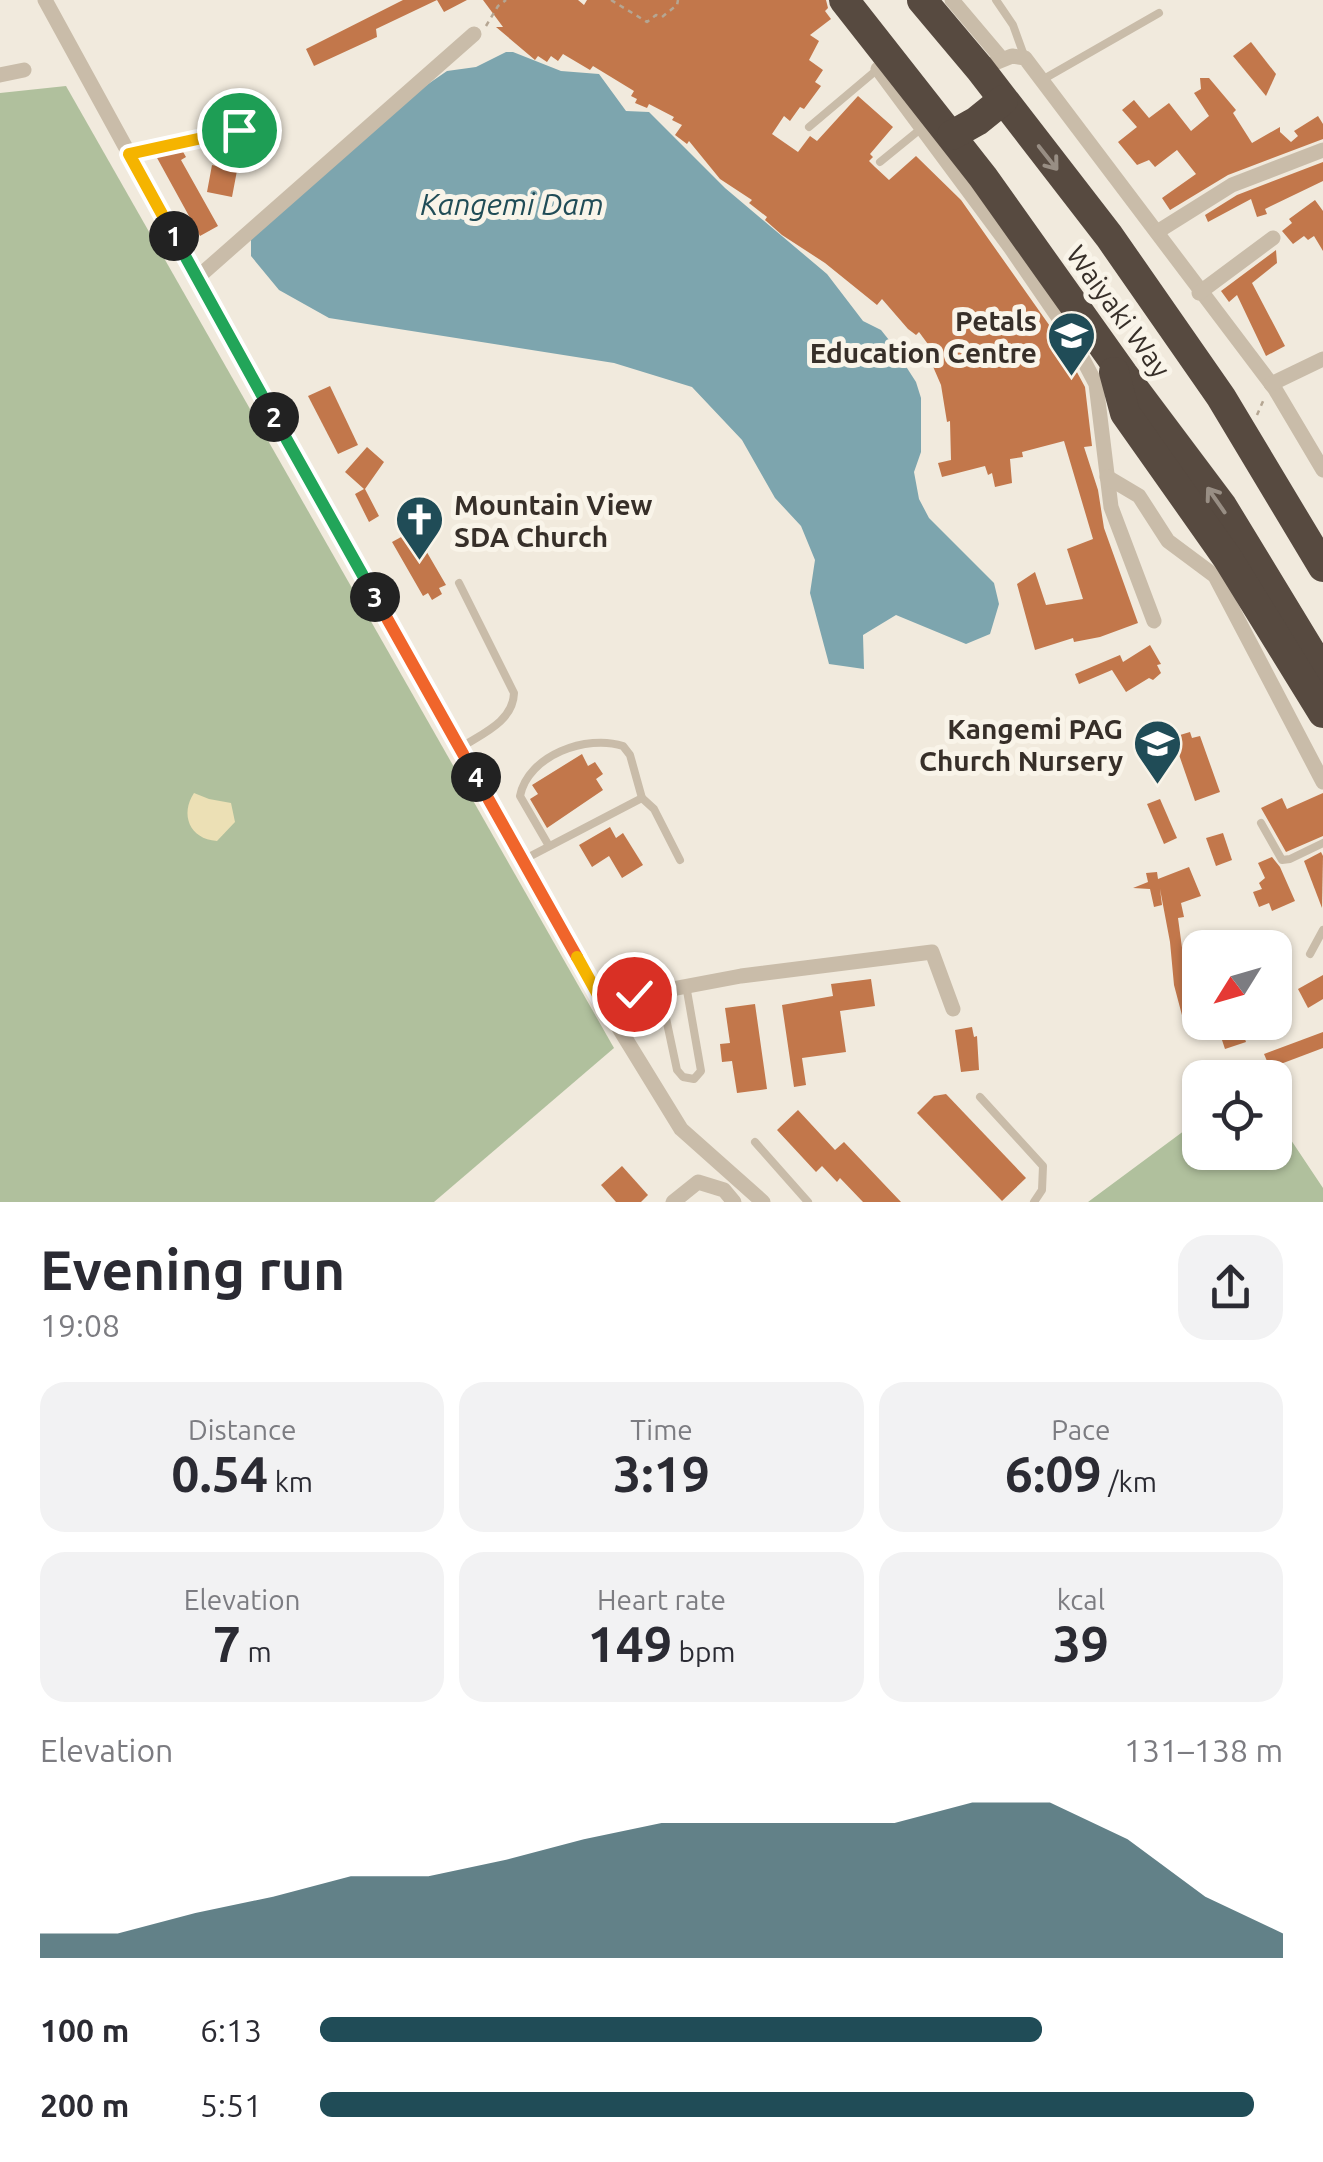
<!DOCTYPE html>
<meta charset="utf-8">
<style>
:root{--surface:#fff;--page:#f2f2f3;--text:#2b2b33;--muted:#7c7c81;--accent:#204c57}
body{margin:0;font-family:Ubuntu,sans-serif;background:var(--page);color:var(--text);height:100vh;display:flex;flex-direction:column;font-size:38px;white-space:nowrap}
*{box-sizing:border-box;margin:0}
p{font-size:32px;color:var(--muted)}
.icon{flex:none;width:55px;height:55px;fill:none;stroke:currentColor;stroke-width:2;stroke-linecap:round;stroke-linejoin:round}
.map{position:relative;height:1202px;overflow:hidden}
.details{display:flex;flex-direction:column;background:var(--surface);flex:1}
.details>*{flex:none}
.needle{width:65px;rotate:233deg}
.tools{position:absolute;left:1182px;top:930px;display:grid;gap:20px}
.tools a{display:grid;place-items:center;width:110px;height:110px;border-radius:20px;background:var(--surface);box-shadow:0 2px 8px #0004;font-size:50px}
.pin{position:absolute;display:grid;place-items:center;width:85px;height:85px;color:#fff;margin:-42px;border:5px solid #fff;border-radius:50%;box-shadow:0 2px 10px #0007}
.km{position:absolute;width:50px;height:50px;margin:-25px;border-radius:50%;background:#222;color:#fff;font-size:28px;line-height:50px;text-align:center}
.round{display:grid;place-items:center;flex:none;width:105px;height:105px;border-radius:30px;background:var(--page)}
.overview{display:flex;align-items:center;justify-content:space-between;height:170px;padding:0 40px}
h1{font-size:55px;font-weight:700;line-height:75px}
.stats{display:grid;grid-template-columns:repeat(3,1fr);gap:15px;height:170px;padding:10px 40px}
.stats div{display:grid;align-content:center;border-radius:25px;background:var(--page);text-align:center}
.stats b{font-size:50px;font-weight:700}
.stats small{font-size:28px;font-weight:400}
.stats p{font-size:28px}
.chart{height:280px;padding:20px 40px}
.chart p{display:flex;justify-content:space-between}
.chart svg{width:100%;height:180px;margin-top:10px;fill:var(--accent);opacity:.7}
ul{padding:0 40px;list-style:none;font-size:32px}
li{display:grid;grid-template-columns:160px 120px 1fr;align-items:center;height:75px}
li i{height:25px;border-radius:12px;background:var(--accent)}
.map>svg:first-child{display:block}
</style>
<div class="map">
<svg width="1323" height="1202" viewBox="0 0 1323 1202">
<rect width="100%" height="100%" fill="#f1eadd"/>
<g fill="#b0c09d">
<polygon points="66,86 614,1048 434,1202 0,1202 0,93"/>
<polygon points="1275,1116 1323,1188 1323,1202 1088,1202 1200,1119 1200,1152 1275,1152"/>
</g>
<path fill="#ece0b5" d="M194,793L209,799L231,803L235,822L217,841C189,839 180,814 194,793Z"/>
<polygon fill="#7da5ae" points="506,52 513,52 561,71 599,74 626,111 649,112 725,188 827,274 863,321 881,330 889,340 916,382 921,398 921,452 914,472 919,499 929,518 994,583 999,604 990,634 966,644 896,615 863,635 864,669 829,664 810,593 815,560 801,526 775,498 742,440 692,387 614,363 329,318 279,290 251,256 251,237 389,111 447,71 476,67"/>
<g fill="#c2774b">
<polygon points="403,0 467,0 444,12 437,0 376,29 377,37 314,66 306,49"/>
<polygon points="483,0 578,0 584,5 587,0 826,0 828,8 825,11 831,19 810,35 819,41 809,60 823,70 815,82 821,86 804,109 800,107 790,121 784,116 772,134 798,152 810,136 817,141 858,96 893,127 870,154 873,157 869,161 875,167 889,180 916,156 961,200 1059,339 1085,387 1092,446 1084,447 1098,490 1104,528 1138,623 1100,637 1074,642 1073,638 1035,650 1017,584 1035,572 1046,605 1083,599 1067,549 1093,539 1064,441 1022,452 1023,457 1010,459 1012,483 995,487 992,473 988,475 985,466 942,477 938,463 951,460 950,421 947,422 941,385 928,355 933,351 919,332 916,335 908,329 882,299 877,305 825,263 782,235 765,220 767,217 749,203 752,200 720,179 689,141 687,144 675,135 682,125 672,120 674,117 649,104 647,108 635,103 637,99 631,96 634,91 593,66 590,70 563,54 558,61 551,56 547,62 538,56 535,60 496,27 503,27"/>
<polygon points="1251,42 1276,74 1266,96 1233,56"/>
<polygon points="1200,78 1209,78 1236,110 1233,113 1252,143 1280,127 1280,132 1291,142 1298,136 1294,131 1318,116 1323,124 1323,139 1228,175 1170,210 1162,198 1196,174 1177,150 1155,167 1149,160 1137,165 1118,142 1137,127 1122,110 1134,100 1149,118 1169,103 1191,131 1209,116 1194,93 1201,89"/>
<polygon points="239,138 243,139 232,197 207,192 212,165 217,166 222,141"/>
<polygon points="182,150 186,157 181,160 218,226 200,236 156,156"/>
<polygon points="1323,162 1323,181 1265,209 1267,214 1257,217 1251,199 1208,222 1205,215 1237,195"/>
<polygon points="1315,200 1323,211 1323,251 1314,236 1308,240 1304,236 1293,244 1282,231 1292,223 1289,219"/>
<polygon points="1276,250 1277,263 1252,283 1285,346 1266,356 1237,295 1229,302 1221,291"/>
<polygon points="330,386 358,445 338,454 308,396"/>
<polygon points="367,447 384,462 365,489 379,516 369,522 355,494 364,489 345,472"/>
<polygon points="414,530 446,585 439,588 442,594 432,600 428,593 423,596 392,542"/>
<polygon points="1150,645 1161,664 1157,665 1161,673 1153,680 1149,678 1126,692 1112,670 1079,684 1075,674 1120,655 1123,662"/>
<polygon points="1190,732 1192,738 1200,736 1220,792 1195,801 1176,746 1182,744 1180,735"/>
<polygon points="582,754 588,766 595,762 603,774 596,779 603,790 547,828 530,799 538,794 532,785"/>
<polygon points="1323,793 1323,836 1286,852 1261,808 1282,798 1287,809"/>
<polygon points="1160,799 1177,838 1164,844 1147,804"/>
<polygon points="610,827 616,838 623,833 643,865 622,878 609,856 592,867 579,845"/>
<polygon points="1223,833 1232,860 1216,866 1206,838"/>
<polygon points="1321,852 1323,856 1322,908 1304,861"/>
<polygon points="1272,857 1280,867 1295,901 1272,911 1269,903 1259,907 1253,892 1262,889 1259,883 1265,878 1258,863"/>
<polygon points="1189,867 1201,896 1181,903 1184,917 1178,918 1183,955 1200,952 1200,1014 1183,1019 1174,985 1170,942 1160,889 1162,905 1154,907 1150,889 1133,888 1148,882 1146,873 1157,872 1158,879"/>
<polygon points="1323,975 1323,999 1308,1008 1298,989"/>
<polygon points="871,979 875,1006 840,1011 846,1052 802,1058 806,1085 794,1087 782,1005 833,996 831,984"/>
<polygon points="755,1004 767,1089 737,1093 732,1061 722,1062 720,1044 730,1043 725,1008"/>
<polygon points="1207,1022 1239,1022 1246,1042 1225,1049 1220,1034 1212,1037"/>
<polygon points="972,1027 974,1037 977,1036 979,1070 961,1072 955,1030"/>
<polygon points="1323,1032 1323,1048 1270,1068 1264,1054"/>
<polygon points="946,1094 1026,1178 1002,1201 917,1113 934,1096"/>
<polygon points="798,1110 835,1150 844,1142 901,1202 863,1202 840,1178 837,1182 822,1166 816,1172 777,1130"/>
<polygon points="622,1166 648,1195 641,1202 616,1202 601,1185"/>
</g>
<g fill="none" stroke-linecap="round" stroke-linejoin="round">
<g stroke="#b5a693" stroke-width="2.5" stroke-dasharray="5 5" stroke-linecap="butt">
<polyline points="611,0 647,22 656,15 662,17 677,5 678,0"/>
<polyline points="486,26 498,6 506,0"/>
<polyline points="1257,415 1264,399"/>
</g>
<g stroke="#c9bca9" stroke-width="8">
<polyline points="996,0 1013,25 1025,58"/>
<polyline points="1042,80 1159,13"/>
<polyline points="809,127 879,68"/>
<polyline points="129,154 239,130"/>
<polyline points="880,162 923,127"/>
<path d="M459,583L514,693C513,722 481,734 460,748"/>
<polyline points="1261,823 1282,860 1290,859 1323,843"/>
<path d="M549,846L520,796C528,755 587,734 623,746L630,755L642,798"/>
<polyline points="523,860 642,798 654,809 680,860"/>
<polyline points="1310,954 1323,930"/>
<polyline points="660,990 677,1070 683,1077 694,1079 701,1071 686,985"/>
<polyline points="980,1097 1043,1166 1042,1190 1034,1202"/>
<polyline points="755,1142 808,1202"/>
</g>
<g stroke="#c9bca9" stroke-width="15">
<polyline points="45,0 264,400 603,1002 681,1129 763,1202"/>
<polyline points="952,0 1002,59"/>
<polyline points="878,69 1010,247 1069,333 1096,384 1111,507 1154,621"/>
<polyline points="980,69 1012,56 1025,58 1275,389 1323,470"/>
<polyline points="0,75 24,70"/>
<polyline points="1157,232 1232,185 1323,150"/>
<polyline points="197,278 474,34"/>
<polyline points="1199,293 1273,238"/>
<polyline points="1271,384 1323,359"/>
<polyline points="1107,477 1139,496 1168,541 1215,576 1323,782"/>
<polyline points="603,1002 741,976 932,952 953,1009"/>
<polyline points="673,1202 698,1182 724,1190 734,1202"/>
</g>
<g stroke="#574a40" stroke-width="30">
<polyline points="844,0 983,177 1123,374 1222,506 1323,672"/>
<polyline points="922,0 980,69 1109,236 1221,397 1323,567"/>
<polyline points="952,135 977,121 1003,100"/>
<polyline points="1114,372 1125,413 1228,559 1323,713"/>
</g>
</g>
<defs><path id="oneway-shaft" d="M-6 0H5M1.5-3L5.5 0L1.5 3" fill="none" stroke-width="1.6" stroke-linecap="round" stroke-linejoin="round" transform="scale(2.5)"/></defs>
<g stroke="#988e84">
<use href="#oneway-shaft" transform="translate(1048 158) rotate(52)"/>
<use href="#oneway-shaft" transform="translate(1216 500) rotate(-125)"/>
</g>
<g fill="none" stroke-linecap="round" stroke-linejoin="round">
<defs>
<polyline id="split-1" points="174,236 129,154 239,130"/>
<polyline id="split-2" points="174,236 274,417"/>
<polyline id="split-3" points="274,417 375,597"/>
<polyline id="split-4" points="375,597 476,777"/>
<polyline id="split-5" points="476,777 577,957"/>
<polyline id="split-6" points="577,957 602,1002 634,994"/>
</defs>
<use href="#split-1" stroke="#fff" stroke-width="20"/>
<use href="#split-2" stroke="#fff" stroke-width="20"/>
<use href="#split-3" stroke="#fff" stroke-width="20"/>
<use href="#split-4" stroke="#fff" stroke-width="20"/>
<use href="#split-5" stroke="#fff" stroke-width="20"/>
<use href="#split-6" stroke="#fff" stroke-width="20"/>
<use href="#split-1" stroke="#f5b400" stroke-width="12"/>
<use href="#split-2" stroke="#22a559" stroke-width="12"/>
<use href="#split-3" stroke="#22a559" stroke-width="12"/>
<use href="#split-4" stroke="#f0652b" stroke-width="12"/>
<use href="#split-5" stroke="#f0652b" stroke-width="12"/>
<use href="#split-6" stroke="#f5b400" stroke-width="12"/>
</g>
<defs>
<symbol id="school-pin" viewBox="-11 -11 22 30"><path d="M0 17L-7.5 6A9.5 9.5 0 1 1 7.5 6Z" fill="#204c57" stroke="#f9f4e9"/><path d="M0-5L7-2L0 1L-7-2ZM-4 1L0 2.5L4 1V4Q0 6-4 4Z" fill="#fff"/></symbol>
<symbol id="church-pin" viewBox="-11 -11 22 30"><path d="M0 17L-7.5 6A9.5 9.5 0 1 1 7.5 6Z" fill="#204c57" stroke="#f9f4e9"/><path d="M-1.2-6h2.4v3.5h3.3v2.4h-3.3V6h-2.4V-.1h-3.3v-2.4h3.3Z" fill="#fff"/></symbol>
</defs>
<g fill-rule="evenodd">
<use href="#school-pin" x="1044" y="308" width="55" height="75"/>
<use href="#church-pin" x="392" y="492" width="55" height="75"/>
<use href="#school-pin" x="1130" y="716" width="55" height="75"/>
</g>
<g text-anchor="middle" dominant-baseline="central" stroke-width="10" stroke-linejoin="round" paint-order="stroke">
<g font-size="28" fill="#372f29" stroke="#f9f4e9">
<text transform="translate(1119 311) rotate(54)">Waiyaki Way</text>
</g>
<g font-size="28" font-weight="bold" fill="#372f29" stroke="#f9f4e9" text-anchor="end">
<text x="1037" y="320">Petals<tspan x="1037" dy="32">Education Centre</tspan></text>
<text x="454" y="504" text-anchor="start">Mountain View<tspan x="454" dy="32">SDA Church</tspan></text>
<text x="1123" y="728">Kangemi PAG<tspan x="1123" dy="32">Church Nursery</tspan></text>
</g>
<g font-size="30" font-style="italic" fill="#204c57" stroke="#f9f4e9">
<text x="512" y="204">Kangemi Dam</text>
</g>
</g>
</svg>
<div class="tools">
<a><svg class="needle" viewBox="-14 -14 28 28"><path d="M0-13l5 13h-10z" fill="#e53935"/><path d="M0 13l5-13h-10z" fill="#7c7c81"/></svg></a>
<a><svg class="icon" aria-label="locate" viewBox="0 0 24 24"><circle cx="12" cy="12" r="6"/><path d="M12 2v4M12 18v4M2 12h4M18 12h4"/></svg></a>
</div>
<div class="pin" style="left:239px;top:130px;background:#1e9e55"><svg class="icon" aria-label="arrive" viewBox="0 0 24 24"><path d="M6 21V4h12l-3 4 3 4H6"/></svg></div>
<div class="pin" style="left:634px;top:994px;background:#d93025"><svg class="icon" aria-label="check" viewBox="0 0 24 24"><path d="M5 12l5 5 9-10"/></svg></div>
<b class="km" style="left:174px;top:236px">1</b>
<b class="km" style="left:274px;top:417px">2</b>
<b class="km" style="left:375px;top:597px">3</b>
<b class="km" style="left:476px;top:777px">4</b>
</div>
<section class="details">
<div class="overview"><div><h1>Evening run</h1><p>19:08</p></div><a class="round"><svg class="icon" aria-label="share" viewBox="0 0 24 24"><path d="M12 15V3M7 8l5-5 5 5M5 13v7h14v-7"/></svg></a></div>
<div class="stats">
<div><p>Distance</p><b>0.54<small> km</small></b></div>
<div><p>Time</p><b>3:19</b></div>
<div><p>Pace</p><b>6:09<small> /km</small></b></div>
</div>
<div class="stats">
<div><p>Elevation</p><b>7<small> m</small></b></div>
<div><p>Heart rate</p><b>149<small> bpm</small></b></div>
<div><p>kcal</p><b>39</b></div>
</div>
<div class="chart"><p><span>Elevation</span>131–138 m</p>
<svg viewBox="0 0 160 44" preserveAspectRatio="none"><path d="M0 44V38L10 38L20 33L30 29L40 24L50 24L60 20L70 15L80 11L90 11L100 11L110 11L120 6L130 6L140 15L150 29L160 38V44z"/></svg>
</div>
<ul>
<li><b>100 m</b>6:13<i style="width:75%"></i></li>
<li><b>200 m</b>5:51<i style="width:97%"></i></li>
</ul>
</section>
